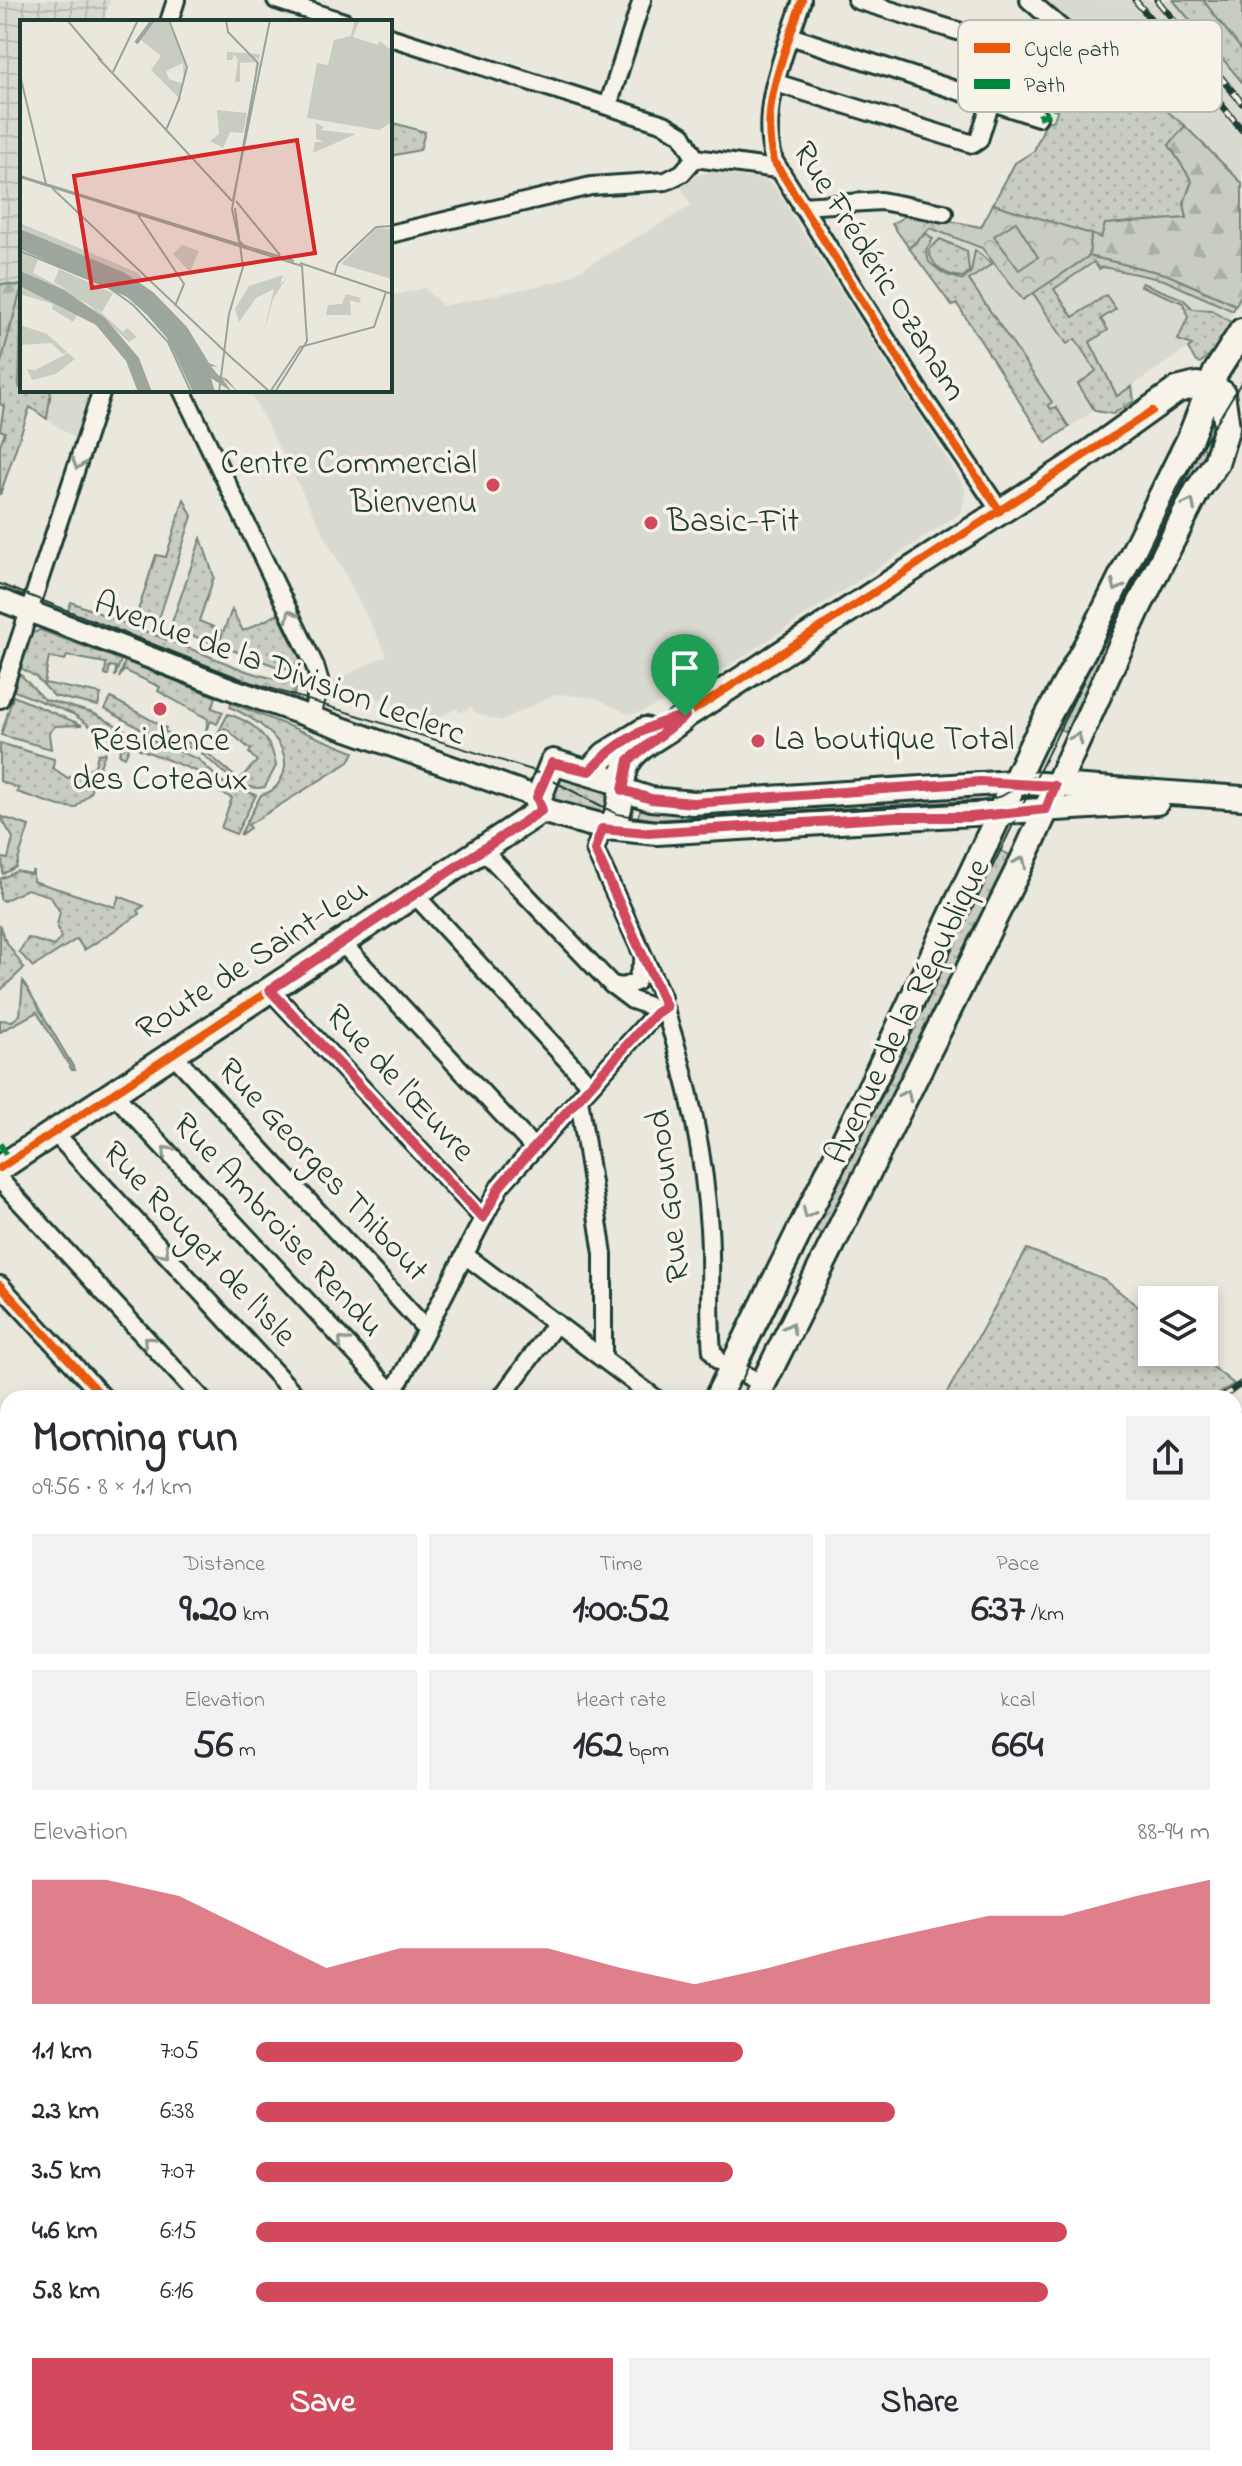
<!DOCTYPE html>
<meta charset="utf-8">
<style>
:root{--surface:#fff;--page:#f2f2f3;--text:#2b2b33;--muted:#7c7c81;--accent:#d1495b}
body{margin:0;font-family:"Indie Flower",sans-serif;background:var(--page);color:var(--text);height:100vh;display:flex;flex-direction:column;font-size:30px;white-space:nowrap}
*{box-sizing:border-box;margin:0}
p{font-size:26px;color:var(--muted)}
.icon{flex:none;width:44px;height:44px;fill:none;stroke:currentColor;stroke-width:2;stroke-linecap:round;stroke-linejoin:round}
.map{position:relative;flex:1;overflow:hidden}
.panel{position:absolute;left:0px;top:1390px;width:1242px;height:1076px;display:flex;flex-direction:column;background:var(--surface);border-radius:24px 24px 0 0;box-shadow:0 4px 12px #0003}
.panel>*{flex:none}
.buttons{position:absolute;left:1138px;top:1286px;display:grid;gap:16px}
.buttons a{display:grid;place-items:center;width:80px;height:80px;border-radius:0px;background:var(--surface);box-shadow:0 4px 12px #0003;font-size:40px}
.pin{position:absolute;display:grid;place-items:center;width:68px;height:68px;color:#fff;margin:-82px -34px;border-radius:50% 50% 50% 0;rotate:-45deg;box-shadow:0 0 8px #0007}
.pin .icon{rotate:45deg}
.round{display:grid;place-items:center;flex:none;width:84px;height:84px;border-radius:0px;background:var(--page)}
.summary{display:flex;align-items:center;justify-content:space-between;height:136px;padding:0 32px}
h1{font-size:44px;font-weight:700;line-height:60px}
.figures{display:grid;grid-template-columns:repeat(3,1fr);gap:12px;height:136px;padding:8px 32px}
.figures div{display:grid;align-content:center;border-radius:0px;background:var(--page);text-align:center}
.figures b{font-size:40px;font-weight:700}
.figures small{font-size:22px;font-weight:400}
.figures p{font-size:22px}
.chart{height:224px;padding:16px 32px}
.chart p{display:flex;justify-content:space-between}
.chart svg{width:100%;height:144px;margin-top:8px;fill:var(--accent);opacity:.7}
.action{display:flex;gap:16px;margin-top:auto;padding:16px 32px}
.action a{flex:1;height:92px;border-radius:0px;background:var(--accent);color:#fff;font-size:32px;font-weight:700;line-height:92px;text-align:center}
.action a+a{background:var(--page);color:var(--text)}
ul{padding:0 32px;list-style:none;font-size:26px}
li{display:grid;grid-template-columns:128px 96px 1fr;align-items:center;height:60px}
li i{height:20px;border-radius:10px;background:var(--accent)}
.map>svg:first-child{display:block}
</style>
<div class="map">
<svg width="1242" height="2466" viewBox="0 0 1242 2466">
<defs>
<pattern id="industrial-grid" width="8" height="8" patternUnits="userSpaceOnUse" patternTransform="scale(2)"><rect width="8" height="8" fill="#d9dacf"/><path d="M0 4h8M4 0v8" fill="none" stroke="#babcb2"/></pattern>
<pattern id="grass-dots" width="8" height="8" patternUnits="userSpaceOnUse" patternTransform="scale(2)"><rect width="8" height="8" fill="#c8ccc1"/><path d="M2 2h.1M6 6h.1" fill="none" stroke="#abb0a6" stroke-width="1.8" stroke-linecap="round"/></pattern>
<pattern id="forest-firs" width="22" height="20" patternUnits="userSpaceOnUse" patternTransform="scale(2)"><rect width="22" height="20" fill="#c8ccc1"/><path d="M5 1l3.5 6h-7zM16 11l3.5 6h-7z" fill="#abb0a6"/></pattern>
<pattern id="park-crowns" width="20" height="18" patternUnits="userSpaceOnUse" patternTransform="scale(2)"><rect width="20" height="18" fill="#c8ccc1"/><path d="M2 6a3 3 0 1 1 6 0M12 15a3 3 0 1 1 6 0" fill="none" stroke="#abb0a6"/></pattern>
<pattern id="water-rules" width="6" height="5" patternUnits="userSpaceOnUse" patternTransform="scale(2)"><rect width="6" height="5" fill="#9ca69c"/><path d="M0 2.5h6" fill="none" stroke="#7f8880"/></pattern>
</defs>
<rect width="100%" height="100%" fill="#eae8dd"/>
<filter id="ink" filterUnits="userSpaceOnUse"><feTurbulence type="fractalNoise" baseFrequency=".0125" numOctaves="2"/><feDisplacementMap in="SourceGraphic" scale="16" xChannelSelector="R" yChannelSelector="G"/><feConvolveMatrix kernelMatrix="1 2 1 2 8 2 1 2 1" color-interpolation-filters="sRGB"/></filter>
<g filter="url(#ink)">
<g fill="#d9dacf">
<polygon points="1036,0 1187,0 1242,70 1242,184 1147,93 1136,104 1118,86 1104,82 1108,66"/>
<polygon points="713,172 764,180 774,186 966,489 961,513 706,681 642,712 628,714 596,698 556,694 501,721 478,714 471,707 459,713 457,708 439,718 329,683 387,655 249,390 390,390 390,296 424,288 443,306 561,281 691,206 681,186 700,174"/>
<polygon points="930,228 984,250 1023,299 1089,256 1166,274 1236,305 1229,321 1046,443 957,304 952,306 909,248"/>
<polygon points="0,284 22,286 22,390 93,390 77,440 30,407 0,495"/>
<polygon points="0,1437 8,1446 8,1730 0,1736"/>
</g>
<polygon fill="url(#industrial-grid)" points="0,0 110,0 103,22 22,22 22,286 0,284"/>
<g fill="url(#grass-dots)" stroke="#74847a" stroke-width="2">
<polygon points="1173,0 1203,0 1242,50 1242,82"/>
<polygon points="1048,9 1106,48 1124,68 1111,84 1135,104 1146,93 1185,126 1169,145 1192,181 1184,203 1187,218 1101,238 993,204 1015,163 1034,151 1046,122 1054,120 1068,78 1075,74 1103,82 1108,66"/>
<polygon points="390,122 425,132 420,150 390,156"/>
<polygon points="926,233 933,239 926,250 929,262 943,273 963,280 971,272 975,250 992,264 969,280 1052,402 1048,405 1051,409 1056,407 1069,427 1046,443 957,304 952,306 909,248"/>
<path d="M940,239L967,251L969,271L964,277C948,277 931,267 929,250Z"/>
<polygon points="1089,256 1166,274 1236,305 1233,311 1164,280 1103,267 1099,269 1094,262 1054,289 1073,317 1106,295 1116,309 1101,319 1108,330 1090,342 1117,396 1132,386 1134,401 1113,414 1095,411 1078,384 1096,371 1075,339 1067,344 1033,293"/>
<polygon points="1142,283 1183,299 1193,309 1211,310 1231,322 1214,351 1200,363 1196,362 1188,348 1192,345 1178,340 1188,317 1183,303 1141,286"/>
<polygon points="0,284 22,286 19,386 22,390 51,391 47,419 30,407 0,495 0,445 5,432 0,430 4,406 0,404"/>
<polygon points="1194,444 1214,453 1149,575 1134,567"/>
<polygon points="184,499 192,516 158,622 137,614 156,555 166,557"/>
<polygon points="201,538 214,577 199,621 221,630 216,644 170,628"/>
<polygon points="71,602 249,672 297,685 293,698 253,687 67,614"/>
<polygon points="232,610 243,631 278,614 301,661 284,669 218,645"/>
<polygon points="1106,624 1121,631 1071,734 1050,725"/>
<polygon points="40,630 121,660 115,677 116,667 110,666 108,675 105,675 106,663 67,656 65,660 49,657 44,683 101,694 98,706 54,696 36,677 21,668 31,634"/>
<polygon points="125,661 216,697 212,708 223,712 217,724 211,721 206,730 208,719 158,691 160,687 124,670 119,678"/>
<polygon points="19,673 44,699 93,713 125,730 118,746 113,744 106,750 111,735 103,727 96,730 73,714 14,691"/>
<polygon points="13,696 82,725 55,726 49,733 51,749 1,735"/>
<polygon points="111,698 166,728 164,731 195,746 194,749 150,734 105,709"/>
<path d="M231,703L354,752L349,762L248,825L250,828L240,835L261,795C270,793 276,789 280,781C300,746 256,719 230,707Z"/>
<path d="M228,714C254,722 272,737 276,766L265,787C240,793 220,768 202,754L205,751L239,780L257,761L249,753L251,750L225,728L217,735Z"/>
<polygon points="128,731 198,759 221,781 130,745 125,757 119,754"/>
<polygon points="0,743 54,759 53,768 68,778 95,766 98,754 105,753 90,793 75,808 59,806 17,792 18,788 0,781"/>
<polygon points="559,774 606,785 613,795 606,813 594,815 554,799 552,790"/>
<polygon points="223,782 256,795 236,834 221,828 232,798 219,792"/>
<polygon points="967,790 967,811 634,826 643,803"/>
<polygon points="0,816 29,826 16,867 3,874 2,858 8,859 13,838"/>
<polygon points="993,847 1018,859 830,1238 808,1227"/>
<polygon points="33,870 33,881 115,907 119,896 144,906 138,910 140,914 84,950 77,939 33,967 19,952 28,938 54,946 61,937 57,925 60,912 50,896 27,889 4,901 0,899 0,879 17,871 31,874"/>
<polygon points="0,925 4,938 24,968 0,991"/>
<polygon points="23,981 75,1070 72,1070 37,1012 0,1032 0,1020 12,1021 20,1015"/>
<polygon points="1027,1249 1105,1280 1152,1318 1152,1352 1194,1352 1234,1384 1212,1398 944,1398"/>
</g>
<g fill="url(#forest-firs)" stroke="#74847a" stroke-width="2">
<polygon points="1185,126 1242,183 1242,293 1236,305 1166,274 1089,256 1091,234 1101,238 1105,224 1187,218 1184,203 1192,181 1169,145"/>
<polygon points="0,284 22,286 0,366"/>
</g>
<polygon fill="url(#park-crowns)" stroke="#74847a" stroke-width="2" points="993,204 1091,234 1089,256 1023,300 982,248 930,228 909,248 892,224 910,213 981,227"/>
<g fill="#c8ccc1" stroke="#74847a" stroke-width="2">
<polygon points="1203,0 1242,0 1242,50"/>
<polygon points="1016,222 1038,257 1019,270 994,236"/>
<polygon points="1242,2361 1242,2466 1174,2466 1180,2458 1234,2458 1234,2374"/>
</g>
<g fill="url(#water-rules)" stroke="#6a7c72" stroke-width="2">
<polygon points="1242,1963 1242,2273 1234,2284 1234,1972"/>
<polygon points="893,2458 1121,2458 1116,2466 889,2466"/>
</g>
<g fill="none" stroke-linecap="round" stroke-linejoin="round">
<defs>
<g id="minor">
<polyline points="276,0 344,22"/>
<path d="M802,0C786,51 758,107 774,161L926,402L1000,511"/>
<polyline points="857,0 1068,65 1082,64 1084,55 1076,41 1029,0"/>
<polyline points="169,22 176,0"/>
<polyline points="790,36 1038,117"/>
<polyline points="390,37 664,124 682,135 695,158"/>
<polyline points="776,83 973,144 979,140 1008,47"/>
<polyline points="608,106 642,0"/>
<polyline points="695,158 777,169"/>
<polyline points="801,206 881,201 944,213"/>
<polyline points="390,234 591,186 666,181 682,173 695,158"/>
<polyline points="182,390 315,666 320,683 311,716"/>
<polyline points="0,699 102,390"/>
<polyline points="602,829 595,850 662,997"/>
<polyline points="483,850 611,984 632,1000 649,1006"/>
<polyline points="415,895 590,1085"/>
<polyline points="342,943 534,1148"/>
<polyline points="612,985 623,987 636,982 644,959"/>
<polyline points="270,990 483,1218"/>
<path d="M665,1010C688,1080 704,1153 709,1228C712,1268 708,1311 712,1351L719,1361L763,1384"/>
<polyline points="173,1054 426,1329"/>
<polyline points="113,1093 396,1397"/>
<polyline points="579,1099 603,1254 603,1358"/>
<polyline points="54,1132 298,1398"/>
<polyline points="0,1180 201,1398"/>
<polyline points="466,1256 655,1398"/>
<polyline points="0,1285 104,1398"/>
<polyline points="385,1398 400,1380 500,1186 656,1013"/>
<polyline points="501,1398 556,1323"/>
<polyline points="0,1846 8,1844"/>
<polyline points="0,2000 8,1998"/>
<polyline points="0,2213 8,2204"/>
<polyline points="0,2286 8,2290"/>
<polyline points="0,2383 8,2387"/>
<polyline points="153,2458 169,2466"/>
<polyline points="811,2466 816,2458"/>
</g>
<g id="tertiary">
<polyline points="0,600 234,690 537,797"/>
<polyline points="1234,1519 1242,1515"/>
<polyline points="1234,2324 1242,2311"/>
<polyline points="1143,2466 1148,2458"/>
</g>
<g id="secondary">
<polyline points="623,790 651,799 693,803 1013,782 1242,798"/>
<polyline points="608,828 657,833 1157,803"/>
</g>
<g id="primary">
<polyline points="590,771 605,755 645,730"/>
<path d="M622,783L553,762L537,802L548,812L608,828C627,809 617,785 627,764C637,743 670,733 685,716L1071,466L1177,390L1197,385L1222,393"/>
<polyline points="0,1168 542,810"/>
<polyline points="717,1398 877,1074 1032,745 1097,626 1190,438 1216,372 1242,331"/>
<polyline points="756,1398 1023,860 1139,606 1197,491 1216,463 1227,427 1222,393"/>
<polyline points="1234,1858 1242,1852"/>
<polyline points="193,2466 197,2458"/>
<polyline points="222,2466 226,2458"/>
<polyline points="446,2466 457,2458"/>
</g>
</defs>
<use href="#minor" stroke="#1f3d34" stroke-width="22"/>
<use href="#tertiary" stroke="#1f3d34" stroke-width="26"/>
<use href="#secondary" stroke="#1f3d34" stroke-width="28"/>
<use href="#primary" stroke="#1f3d34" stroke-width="30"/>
<use href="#minor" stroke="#f7f3e8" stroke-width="16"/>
<use href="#tertiary" stroke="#f7f3e8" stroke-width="20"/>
<use href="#secondary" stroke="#f7f3e8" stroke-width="22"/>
<use href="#primary" stroke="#f7f3e8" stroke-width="24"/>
<g stroke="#1f3d34" stroke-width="2">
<polyline points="0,584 244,680 532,770 617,814 664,821 975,803 1002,796 1033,777"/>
<polyline points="733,1398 1181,481 1242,381"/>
<polyline points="204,2466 208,2458"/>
</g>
<defs>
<g id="rail">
<polyline points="1135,0 1242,130"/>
<polyline points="1157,0 1242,103"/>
<polyline points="1221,1398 1242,1383"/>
<polyline points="1234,1419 1242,1413"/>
<polyline points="0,1869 8,1868"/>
<polyline points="0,1888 8,1886"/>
</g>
</defs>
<use href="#rail" stroke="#1f3d34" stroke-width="7"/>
<use href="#rail" stroke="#f7f3e8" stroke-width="4" stroke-dasharray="12" stroke-linecap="butt"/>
<g stroke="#00873e" stroke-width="6" stroke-dasharray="12 6" stroke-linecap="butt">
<polyline points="1038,117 1052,113 1068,65"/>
<polyline points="0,1144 10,1162"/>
<polyline points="861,2466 866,2458"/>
</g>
<defs>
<g id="cycleway">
<path d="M802,0C786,51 758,107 774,161L926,402L1000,511"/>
<polyline points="622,783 630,759 685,716 1152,411"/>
<polyline points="648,833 897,817 971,817"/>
<polyline points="0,1168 542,810"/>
<polyline points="0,1285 104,1398"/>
</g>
</defs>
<use href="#cycleway" stroke="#f7f3e8" stroke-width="13"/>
<use href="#cycleway" stroke="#e8590c" stroke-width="8"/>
</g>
<defs><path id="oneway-chevron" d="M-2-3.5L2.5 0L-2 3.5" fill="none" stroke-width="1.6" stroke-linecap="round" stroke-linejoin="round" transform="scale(2)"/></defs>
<g stroke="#8b988e">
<use href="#oneway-chevron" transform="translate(78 464) rotate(108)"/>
<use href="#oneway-chevron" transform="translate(1190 504) rotate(-63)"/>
<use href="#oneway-chevron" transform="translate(1117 586) rotate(116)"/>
<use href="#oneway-chevron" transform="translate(291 615) rotate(-116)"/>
<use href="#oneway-chevron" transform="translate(1077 738) rotate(-65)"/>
<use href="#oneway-chevron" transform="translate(1021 862) rotate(-64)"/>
<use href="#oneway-chevron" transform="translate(906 1095) rotate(-64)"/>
<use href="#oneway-chevron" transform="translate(167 1151) rotate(-133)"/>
<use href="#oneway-chevron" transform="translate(808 1213) rotate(116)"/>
<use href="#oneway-chevron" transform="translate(164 1252) rotate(47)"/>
<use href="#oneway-chevron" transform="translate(790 1328) rotate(-64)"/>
<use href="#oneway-chevron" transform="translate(148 1341) rotate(-133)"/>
<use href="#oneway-chevron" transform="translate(343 1342) rotate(-133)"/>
</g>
</g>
<g fill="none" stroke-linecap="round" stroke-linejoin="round" filter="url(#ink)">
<defs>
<path id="route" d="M685,716L629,760L623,790L651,799L693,803L980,782L1055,786L1046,809L971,817H897L648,833L602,829L595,850L666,1007L656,1013L512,1172L500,1186L483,1218L270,990L542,810L537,797L552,763L590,771C613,744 650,723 685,716Z"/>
</defs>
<use href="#route" stroke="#fff" stroke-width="16"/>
<use href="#route" stroke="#d1495b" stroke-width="10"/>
</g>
<g fill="#d1495b" stroke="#f7f3e8" stroke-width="3">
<circle cx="493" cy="485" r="8"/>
<circle cx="651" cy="523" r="8"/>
<circle cx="160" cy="709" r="8"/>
<circle cx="758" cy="741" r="8"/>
</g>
<g text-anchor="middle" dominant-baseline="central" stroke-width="7" stroke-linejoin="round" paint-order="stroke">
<g font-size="34" fill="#1f3d34" stroke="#f7f3e8">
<text transform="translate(878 272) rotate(58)">Rue Frédéric Ozanam</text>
<text transform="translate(279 670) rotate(20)">Avenue de la Division Leclerc</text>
<text transform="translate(253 961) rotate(-33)">Route de Saint-Leu</text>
<text transform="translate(909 1012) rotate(-64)">Avenue de la République</text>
<text transform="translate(399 1084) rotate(47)">Rue de l'Œuvre</text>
<text transform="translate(322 1171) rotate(47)">Rue Georges Thibout</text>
<text transform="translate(670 1196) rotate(-97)">Rue Gounod</text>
<text transform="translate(277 1226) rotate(47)">Rue Ambroise Rendu</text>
<text transform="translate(198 1245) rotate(47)">Rue Rouget de l'Isle</text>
</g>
<g font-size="34" fill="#1f3d34" stroke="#f7f3e8" text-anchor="start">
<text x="477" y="465" text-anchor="end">Centre Commercial<tspan x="477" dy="39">Bienvenu</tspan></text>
<text x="667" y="523">Basic-Fit</text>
<text x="774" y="741">La boutique Total</text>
<text x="160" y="742" text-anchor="middle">Résidence<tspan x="160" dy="39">des Coteaux</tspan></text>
</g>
</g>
<g transform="translate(20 20)">
<rect width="372" height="372" fill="#eae8dd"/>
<path d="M132,0H148L165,43L166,51L164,63L163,43L146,51L149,59L164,64L155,86L158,77L131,50L141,36L120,19ZM330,0H340L333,17L358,25L343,53L331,64L307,55L304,61L294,59L297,43L308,45L314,20L331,16L334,2ZM207,32L240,34L239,40L235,36L238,42L233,75L236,42L220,43V62H215L218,40L214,34L212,40H207ZM296,103L304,107L300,110L336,114L293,133L295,122H304L296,119ZM162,225L179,231L170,252L153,234ZM263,255L260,265L267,257L253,279L242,318L254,269L236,278L219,302L215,289L229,266Z" fill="#c8ccc1"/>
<path d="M360,21L372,31V102L359,110L287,98L294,59L304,61L307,55L331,64L333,51L343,53Z" fill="#c8ccc1"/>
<path d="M0,203L118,253L122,258L118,261L4,211ZM0,232L18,240L13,253L69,282L103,312L107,308L117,317L109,322L68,284L0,251ZM0,266L32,278L58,294L53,302L32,289L33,284L0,274ZM326,274L341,278L339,283L330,280L331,295H306L308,285L322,284ZM48,333L55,339L36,354L12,360L7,349L15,350Z" fill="#c8ccc1"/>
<path d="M197,90L227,93L223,113L210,112L203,128L190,121L199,114ZM357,208L372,209V259L321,244ZM39,249L93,273L82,292L34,262ZM0,305L27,314L47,332L43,334L31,323L0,325Z" fill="#c8ccc1"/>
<path d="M0,209L105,253L133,272L167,307L189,343L198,347L191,346L198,355L207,359L218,372L202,358L212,372L191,358L195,372H173L147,318L127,295L107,277L0,229ZM0,251L44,270L85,298L119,338L132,372H118L106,341L76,305L0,266Z" fill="#9ca69c"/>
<path fill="none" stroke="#9ca69c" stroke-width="4" d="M116,23L133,0"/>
<path fill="none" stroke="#99a499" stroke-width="2" d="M47,0L82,41M149,0L167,47L159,78M206,0L208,12L238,43L212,189L219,221L226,227M78,38L138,101M92,54L118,0M0,55L26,164M136,99L212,181M146,110L160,77M0,156L274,241M0,157L282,246L287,321L255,372M32,168L215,341M213,180L250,0M216,181L260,235M118,195L164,264L155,286M0,231L88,267L113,285L148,322L171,372M280,243L372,274M314,255L318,243L356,207L372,206M212,338L250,372M199,372L209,294L223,247L215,188M250,372L280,327L354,307L366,272"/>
<path fill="#d62828" fill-opacity="0.15" stroke="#d62828" stroke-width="4" d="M277,120L295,233L72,268L54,156Z"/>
<rect width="372" height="372" fill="none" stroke="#1f3d34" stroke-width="4"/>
</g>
<rect x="958" y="20" width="264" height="92" rx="12" fill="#f7f3e8" stroke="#b6bcb2" stroke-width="2"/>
<rect x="974" y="43" width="36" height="10" fill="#e8590c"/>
<rect x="974" y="79" width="36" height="10" fill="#00873e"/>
<g font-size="22" fill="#1f3d34">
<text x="1024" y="56">Cycle path</text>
<text x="1024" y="92">Path</text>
</g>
</svg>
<div class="buttons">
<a><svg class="icon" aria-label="layers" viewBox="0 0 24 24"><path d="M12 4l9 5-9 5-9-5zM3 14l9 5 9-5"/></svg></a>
</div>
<div class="pin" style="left:685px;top:716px;background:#1e9e55"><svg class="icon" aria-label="arrive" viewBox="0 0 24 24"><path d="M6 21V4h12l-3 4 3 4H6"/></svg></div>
<section class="panel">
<div class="summary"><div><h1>Morning run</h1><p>09:56 · 8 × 1.1 km</p></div><a class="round"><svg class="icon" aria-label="share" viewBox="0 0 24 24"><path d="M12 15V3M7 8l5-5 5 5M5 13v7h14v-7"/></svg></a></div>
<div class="figures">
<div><p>Distance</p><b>9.20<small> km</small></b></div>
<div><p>Time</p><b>1:00:52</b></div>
<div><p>Pace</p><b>6:37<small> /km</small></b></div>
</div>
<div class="figures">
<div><p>Elevation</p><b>56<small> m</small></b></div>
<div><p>Heart rate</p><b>162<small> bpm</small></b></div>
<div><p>kcal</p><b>664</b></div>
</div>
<div class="chart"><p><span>Elevation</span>88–94 m</p>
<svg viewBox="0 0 160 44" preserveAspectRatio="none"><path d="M0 44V6L10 6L20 11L30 22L40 33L50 27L60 27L70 27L80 33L90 38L100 33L110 27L120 22L130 17L140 17L150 11L160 6V44z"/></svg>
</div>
<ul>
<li><b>1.1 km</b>7:05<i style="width:51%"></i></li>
<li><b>2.3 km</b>6:38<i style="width:67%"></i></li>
<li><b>3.5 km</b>7:07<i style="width:50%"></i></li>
<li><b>4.6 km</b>6:15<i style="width:85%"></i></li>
<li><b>5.8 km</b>6:16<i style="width:83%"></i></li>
</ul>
<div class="action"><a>Save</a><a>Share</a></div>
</section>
</div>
